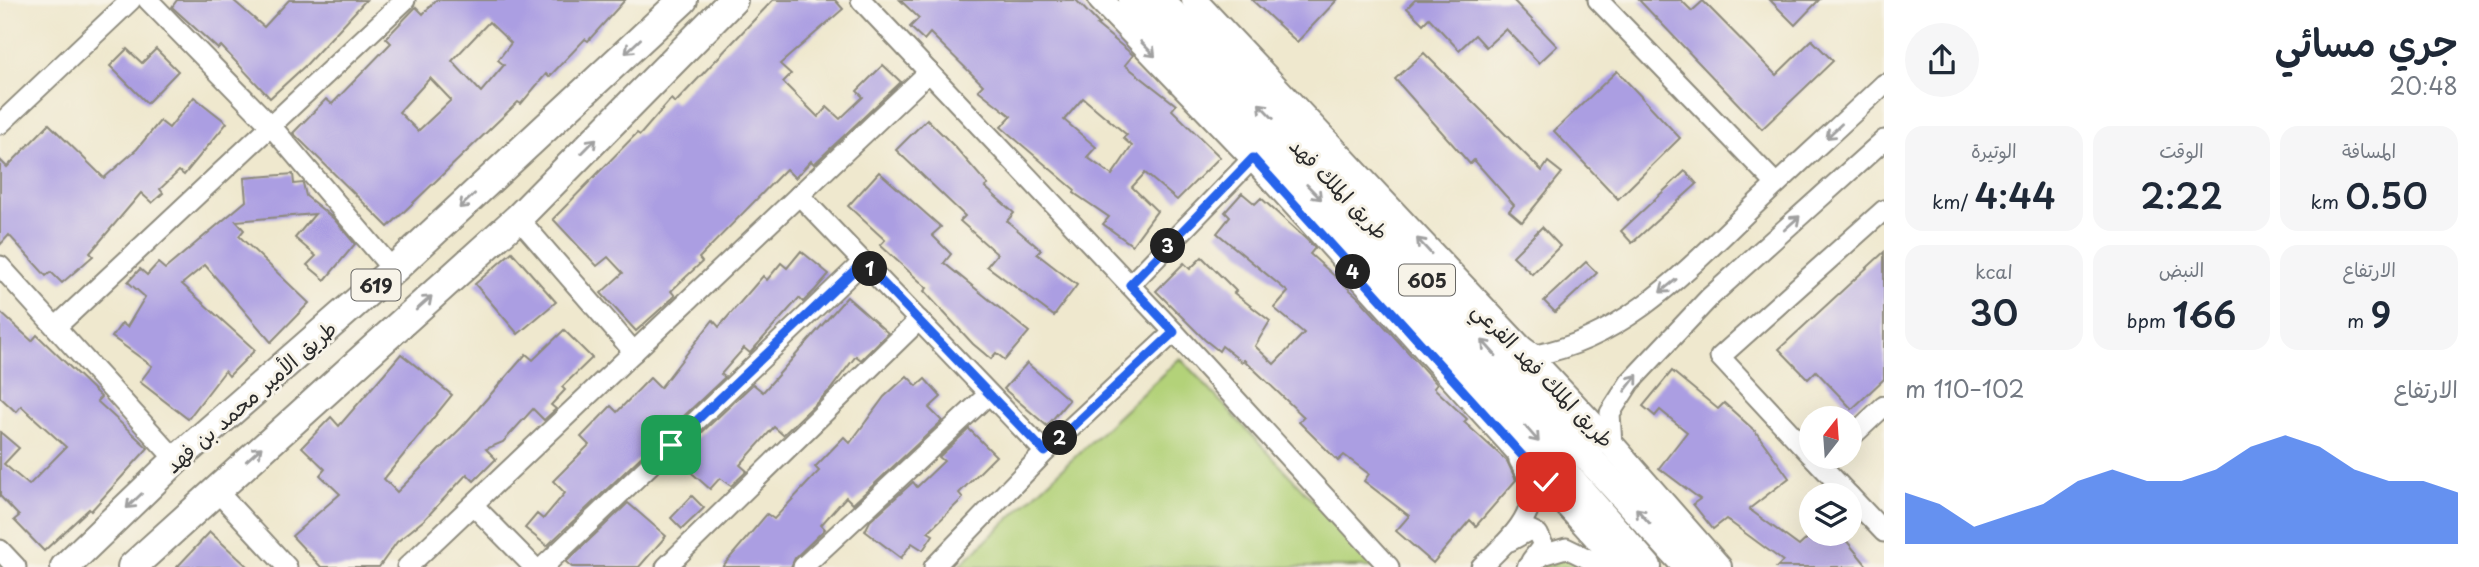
<!DOCTYPE html>
<html lang="ar">
<meta charset="utf-8">
<style>
:root{--surface:#fff;--page:#f6f6f7;--text:#1f2937;--muted:#747a83;--accent:#2563eb}
body{margin:0;font-family:"Playpen Sans","Playpen Sans Arabic",sans-serif;background:var(--page);color:var(--text);direction:rtl;height:100vh;display:flex;flex-direction:column;font-size:26px;white-space:nowrap}
*{box-sizing:border-box;margin:0}
p{font-size:23px;color:var(--muted)}
.icon{flex:none;width:38px;height:38px;fill:none;stroke:currentColor;stroke-width:2;stroke-linecap:round;stroke-linejoin:round}
.map{position:relative;flex:1;overflow:hidden;direction:ltr}
.panel{display:flex;flex-direction:column;background:var(--surface);width:595px}
.panel>*{flex:none}
.needle{width:46px;rotate:17deg}
.tools{position:absolute;left:1799px;top:406px;display:grid;gap:14px}
.tools a{display:grid;place-items:center;width:63px;height:63px;border-radius:50%;background:var(--surface);box-shadow:0 7px 28px #0002;font-size:35px}
.pin{position:absolute;display:grid;place-items:center;width:60px;height:60px;color:#fff;margin:-30px;border-radius:14px;box-shadow:0 4px 10px #0006}
.km{position:absolute;width:35px;height:35px;margin:-18px;border-radius:50%;background:#222;color:#fff;font-size:19px;line-height:35px;text-align:center}
.round{display:grid;place-items:center;flex:none;width:74px;height:74px;border-radius:37px;background:var(--page)}
.headline{display:flex;align-items:center;justify-content:space-between;height:119px;padding:0 21px}
h1{font-size:38px;font-weight:600;line-height:52px}
.metrics{display:grid;grid-template-columns:repeat(3,1fr);gap:10px;height:119px;padding:7px 21px}
.metrics div{display:grid;align-content:center;border-radius:18px;background:var(--page);text-align:center}
.metrics b{font-size:35px;font-weight:600}
.metrics small{font-size:19px;font-weight:400}
.metrics p{font-size:19px}
.chart{height:196px;padding:14px 21px}
.chart p{display:flex;justify-content:space-between}
.chart svg{width:100%;height:126px;margin-top:7px;fill:var(--accent);opacity:.7}
main{display:flex;flex:1;min-height:0}
.map>svg:first-child{display:block}
</style>
<main>
<section class="panel">
<div class="headline"><div><h1>جري مسائي</h1><p>20:48</p></div><a class="round"><svg class="icon" aria-label="share" viewBox="0 0 24 24"><path d="M12 15V3M7 8l5-5 5 5M5 13v7h14v-7"/></svg></a></div>
<div class="metrics">
<div><p>المسافة</p><b>0.50<small> km</small></b></div>
<div><p>الوقت</p><b>2:22</b></div>
<div><p>الوتيرة</p><b>4:44<small> /km</small></b></div>
</div>
<div class="metrics">
<div><p>الارتفاع</p><b>9<small> m</small></b></div>
<div><p>النبض</p><b>166<small> bpm</small></b></div>
<div><p>kcal</p><b>30</b></div>
</div>
<div class="chart"><p><span>الارتفاع</span>102–110 m</p>
<svg viewBox="0 0 160 44" preserveAspectRatio="none"><path d="M0 44V26L10 30L20 38L30 34L40 30L50 22L60 18L70 22L80 22L90 18L100 10L110 6L120 10L130 18L140 22L150 22L160 26V44z"/></svg>
</div>
</section>
<div class="map">
<svg width="1884" height="567" viewBox="0 0 1884 567">
<rect width="100%" height="100%" fill="#f7f3e8"/>
<filter id="ink" filterUnits="userSpaceOnUse"><feTurbulence type="fractalNoise" baseFrequency=".0143" numOctaves="2"/><feDisplacementMap in="SourceGraphic" scale="14" xChannelSelector="R" yChannelSelector="G"/><feConvolveMatrix kernelMatrix="1 2 1 2 8 2 1 2 1" color-interpolation-filters="sRGB"/></filter>
<filter id="wash" filterUnits="userSpaceOnUse"><feTurbulence type="fractalNoise" baseFrequency=".00686" numOctaves="4" result="noise"/><feDisplacementMap in="SourceGraphic" scale="28" xChannelSelector="R" yChannelSelector="G"/><feGaussianBlur stdDeviation="1.57" result="paint"/><feColorMatrix in="noise" values="0 0 0 0 0 0 0 0 0 0 0 0 0 0 0 0 0 1.4 0 .05"/><feComposite in="paint" operator="in"/></filter>
<g filter="url(#wash)">
<rect width="100%" height="100%" fill="#efe8ce"/>
<g fill="#b3d279" stroke="#6f7e52" stroke-width="2">
<polygon points="1180,358 1375,567 960,567 959,566"/>
<polygon points="1557,555 1591,567 1538,567"/>
</g>
<g id="blocks">
<g fill="#ab9ee2" fill-rule="evenodd">
<polygon points="177,0 233,0 264,27 289,0 366,0 306,65 270,98 221,46 218,49 172,7"/>
<path d="M436,0H625L588,41L585,39L549,77L546,74L521,104L518,102L388,227L293,133L326,99L332,104L391,43L386,38L416,7L423,14ZM489,22L511,43L498,60L504,65L481,92L452,61ZM430,78L451,100L418,131L399,112Z"/>
<polygon points="773,0 835,0 843,9 780,64 791,74 783,82 818,117 827,107 840,119 863,97 857,91 883,65 901,82 814,164 811,161 795,178 786,169 699,258 702,262 671,291 675,296 636,331 601,293 623,273 608,257 597,266 553,219 637,133 640,135 671,99 675,103"/>
<path d="M900,0H1076L1099,24L1097,25L1133,55L1125,65L1176,105L1172,110L1220,157L1177,200L1145,173L1132,187L1157,211L1132,245L1103,224L1109,217L1074,193L1075,190L1001,127L1011,116L978,90L983,85L930,33L924,40L910,27L919,18ZM1083,98L1127,135L1123,138L1132,146L1112,175L1087,157L1096,147L1064,120Z"/>
<polygon points="1252,0 1337,0 1297,42"/>
<polygon points="1415,0 1513,0 1557,46 1539,63 1506,29 1486,47 1475,35 1459,50 1429,18 1423,24 1407,8"/>
<polygon points="1639,0 1681,0 1692,11 1703,1 1776,75 1812,40 1833,61 1762,129"/>
<polygon points="1770,0 1819,0 1795,25"/>
<polygon points="127,49 142,63 156,49 178,71 147,103 110,66"/>
<polygon points="1424,53 1542,171 1548,162 1562,173 1522,222 1509,211 1514,205 1474,160 1470,164 1395,79"/>
<polygon points="1617,71 1680,138 1618,199 1554,131"/>
<polygon points="194,97 227,123 184,175 179,171 160,189 163,193 152,203 141,193 90,253 93,256 62,283 51,272 46,276 9,235 0,245 0,160 7,167 49,124 104,178 137,149 160,121 169,128"/>
<polygon points="927,119 956,148 988,185 985,187 1014,213 1007,221 1041,250 1037,254 1077,285 1054,316 987,266 997,254 960,221 965,216 896,150"/>
<polygon points="1685,171 1697,184 1632,243 1621,231"/>
<polygon points="879,172 941,227 932,235 951,254 944,263 1029,332 1005,360 996,353 991,359 973,344 924,291 927,288 880,245 885,240 848,206"/>
<polygon points="293,174 294,184 303,183 306,196 334,219 355,244 325,280 307,265 316,256 295,238 315,214 236,221 244,230 239,236 309,303 271,342 205,265 182,284 255,350 229,376 225,371 188,419 140,382 152,366 112,337 122,323 127,327 145,297 128,282 140,269 147,275 158,263 165,269 246,201 244,178"/>
<polygon points="1242,193 1255,204 1261,198 1307,240 1315,248 1310,254 1359,298 1437,384 1434,388 1467,419 1464,422 1507,461 1516,480 1476,526 1470,520 1433,563 1396,531 1409,516 1364,481 1369,474 1344,455 1338,461 1299,422 1304,417 1244,360 1242,362 1222,346 1219,351 1205,340 1156,291 1184,263 1190,269 1202,257 1236,291 1234,293 1270,321 1255,346 1274,364 1304,333 1274,308 1288,292 1217,233 1230,217 1225,212"/>
<polygon points="1542,227 1560,246 1532,274 1513,256"/>
<polygon points="801,251 829,274 815,290 803,302 799,298 750,353 744,348 721,374 725,377 547,546 525,528 537,514 543,519 565,493 553,481 589,445 581,437 611,406 617,412 650,378 660,388 713,320 719,327 763,276 767,280 781,263 787,268"/>
<polygon points="512,252 556,302 518,334 475,284"/>
<polygon points="1884,252 1884,379 1852,409 1816,371 1808,379 1779,349"/>
<polygon points="1586,262 1597,273 1555,312 1544,301"/>
<polygon points="847,297 888,333 861,360 856,356 830,390 783,435 774,427 740,465 747,471 731,486 720,478 710,489 675,458 753,384 763,392"/>
<polygon points="0,312 32,341 37,335 101,397 97,401 148,448 91,511 89,509 44,551 14,520 19,516 0,496 0,432 19,448 4,464 29,485 66,447 21,406 16,412 0,397"/>
<polygon points="564,330 592,358 562,387 565,390 551,405 556,409 544,420 533,409 503,442 486,449 496,459 474,481 467,474 424,520 397,542 379,567 321,567 292,536 340,494 320,475 325,469 302,447 331,417 339,426 401,354 452,395 384,479 397,492 462,427 526,354 533,360"/>
<polygon points="1027,363 1069,400 1047,426 1004,389"/>
<polygon points="1672,371 1718,409 1724,403 1755,431 1789,478 1749,509 1799,546 1812,534 1841,534 1868,567 1777,567 1783,561 1726,519 1713,529 1693,504 1700,499 1659,468 1687,432 1660,410 1655,416 1643,406"/>
<polygon points="907,376 917,386 925,379 941,397 929,408 942,421 853,504 846,497 821,525 825,529 795,558 791,567 722,567 767,514 774,519 819,471 815,467 844,437 850,443 884,397"/>
<polygon points="969,429 996,456 959,493 963,498 928,532 933,535 923,550 912,543 901,558 865,531 870,521 913,482 917,487 944,461 939,457"/>
<polygon points="692,496 704,508 682,529 671,518"/>
<polygon points="628,503 666,536 639,567 572,567 566,562"/>
<polygon points="210,532 248,567 177,567"/>
</g>
</g>
</g>
<g filter="url(#ink)">
<use href="#blocks" fill-opacity="0" stroke="#8d8a7c" stroke-width="2"/>
<g fill="none" stroke-linecap="round" stroke-linejoin="round">
<defs>
<g id="minor">
<polyline points="148,0 271,126 393,270"/>
<polyline points="861,0 1174,332 1389,567"/>
<polyline points="1598,0 1776,184"/>
<polyline points="0,124 131,0"/>
<polyline points="799,195 1045,452"/>
<polyline points="518,218 634,352"/>
<polyline points="0,266 176,460"/>
<polyline points="1130,285 1253,158"/>
<polyline points="57,326 405,0"/>
<path d="M1521,345L1535,355C1630,338 1696,260 1763,197C1803,159 1844,122 1884,84"/>
<polyline points="1850,438 1884,406"/>
<polyline points="1612,445 1610,413 1630,382 1710,297 1884,140"/>
<polyline points="1811,455 1720,357 1884,210"/>
<polyline points="1813,457 1849,495"/>
<polyline points="215,489 287,567"/>
<polyline points="1850,496 1884,532"/>
<polyline points="473,505 534,567"/>
<polyline points="1510,541 1530,530 1538,534 1543,545 1531,561"/>
<polyline points="0,550 16,567"/>
<polyline points="407,567 929,72"/>
<polyline points="543,567 863,262"/>
<polyline points="666,567 919,320"/>
<polyline points="803,567 989,394"/>
<polyline points="934,567 1045,452 1174,332"/>
<path d="M1481,567C1501,547 1537,518 1531,485C1530,477 1523,468 1519,460"/>
<polyline points="1527,567 1542,555 1566,548 1605,567"/>
</g>
<g id="major">
<polyline points="1101,0 1253,158 1623,567"/>
<polyline points="1194,0 1612,445 1719,567"/>
</g>
<g id="highway">
<polyline points="1133,0 1381,262 1647,567"/>
<polyline points="1159,0 1396,246 1688,567"/>
<polyline points="65,567 176,460 393,270 683,0"/>
<polyline points="132,567 518,218 733,0"/>
</g>
</defs>
<use href="#minor" stroke="#8d8a7c" stroke-width="23"/>
<use href="#major" stroke="#8d8a7c" stroke-width="28"/>
<use href="#highway" stroke="#8d8a7c" stroke-width="32"/>
<use href="#minor" stroke="#fff" stroke-width="19"/>
<use href="#major" stroke="#fff" stroke-width="24"/>
<use href="#highway" stroke="#fff" stroke-width="28"/>
</g>
<defs><path id="oneway-shaft" d="M-6 0H5M1.5-3L5.5 0L1.5 3" fill="none" stroke-width="1.6" stroke-linecap="round" stroke-linejoin="round" transform="scale(1.75)"/></defs>
<g stroke="#a0a0a0">
<use href="#oneway-shaft" transform="translate(633 46) rotate(137)"/>
<use href="#oneway-shaft" transform="translate(1148 49) rotate(46)"/>
<use href="#oneway-shaft" transform="translate(1266 111) rotate(-134)"/>
<use href="#oneway-shaft" transform="translate(1834 131) rotate(137)"/>
<use href="#oneway-shaft" transform="translate(589 146) rotate(-45)"/>
<use href="#oneway-shaft" transform="translate(1314 192) rotate(46)"/>
<use href="#oneway-shaft" transform="translate(467 201) rotate(137)"/>
<use href="#oneway-shaft" transform="translate(1792 223) rotate(-42)"/>
<use href="#oneway-shaft" transform="translate(1424 246) rotate(-133)"/>
<use href="#oneway-shaft" transform="translate(1668 286) rotate(141)"/>
<use href="#oneway-shaft" transform="translate(424 303) rotate(-42)"/>
<use href="#oneway-shaft" transform="translate(1489 348) rotate(-132)"/>
<use href="#oneway-shaft" transform="translate(1631 383) rotate(-52)"/>
<use href="#oneway-shaft" transform="translate(1532 434) rotate(49)"/>
<use href="#oneway-shaft" transform="translate(254 454) rotate(-42)"/>
<use href="#oneway-shaft" transform="translate(134 501) rotate(136)"/>
<use href="#oneway-shaft" transform="translate(1643 516) rotate(-132)"/>
</g>
</g>
<g fill="none" stroke-linecap="round" stroke-linejoin="round" filter="url(#ink)">
<defs>
<polyline id="route" points="671,445 863,262 1045,452 1174,332 1130,285 1253,158 1546,482"/>
</defs>
<use href="#route" stroke="#fff" stroke-width="14"/>
<use href="#route" stroke="#2563eb" stroke-width="9"/>
</g>
<g text-anchor="middle" dominant-baseline="central" stroke-width="6" stroke-linejoin="round" paint-order="stroke">
<g fill="#f7f3e8" stroke="#686764" stroke-width="2">
<rect x="1399" y="264.5" width="56" height="31" rx="5"/>
<rect x="351.5" y="269.5" width="49" height="31" rx="5"/>
</g>
<g font-size="19" font-weight="bold" fill="#2b2b2b">
<text x="1427" y="280">605</text>
<text x="376" y="285">619</text>
</g>
<g font-size="21" fill="#2b2b2b" stroke="#f7f3e8">
<text transform="translate(1340 188) rotate(46)">طريق الملك فهد</text>
<text transform="translate(1544 374) rotate(46)">طريق الملك فهد الفرعي</text>
<text transform="translate(250 396) rotate(-41)">طريق الأمير محمد بن فهد</text>
</g>
</g>
</svg>
<div class="tools">
<a><svg class="needle" viewBox="-14 -14 28 28"><path d="M0-13l5 13h-10z" fill="#e53935"/><path d="M0 13l5-13h-10z" fill="#747a83"/></svg></a>
<a><svg class="icon" aria-label="layers" viewBox="0 0 24 24"><path d="M12 4l9 5-9 5-9-5zM3 14l9 5 9-5"/></svg></a>
</div>
<div class="pin" style="left:671px;top:445px;background:#1e9e55"><svg class="icon" aria-label="arrive" viewBox="0 0 24 24"><path d="M6 21V4h12l-3 4 3 4H6"/></svg></div>
<div class="pin" style="left:1546px;top:482px;background:#d93025"><svg class="icon" aria-label="check" viewBox="0 0 24 24"><path d="M5 12l5 5 9-10"/></svg></div>
<b class="km" style="left:870px;top:269px">1</b>
<b class="km" style="left:1060px;top:438px">2</b>
<b class="km" style="left:1168px;top:246px">3</b>
<b class="km" style="left:1353px;top:272px">4</b>
</div>
</main>
